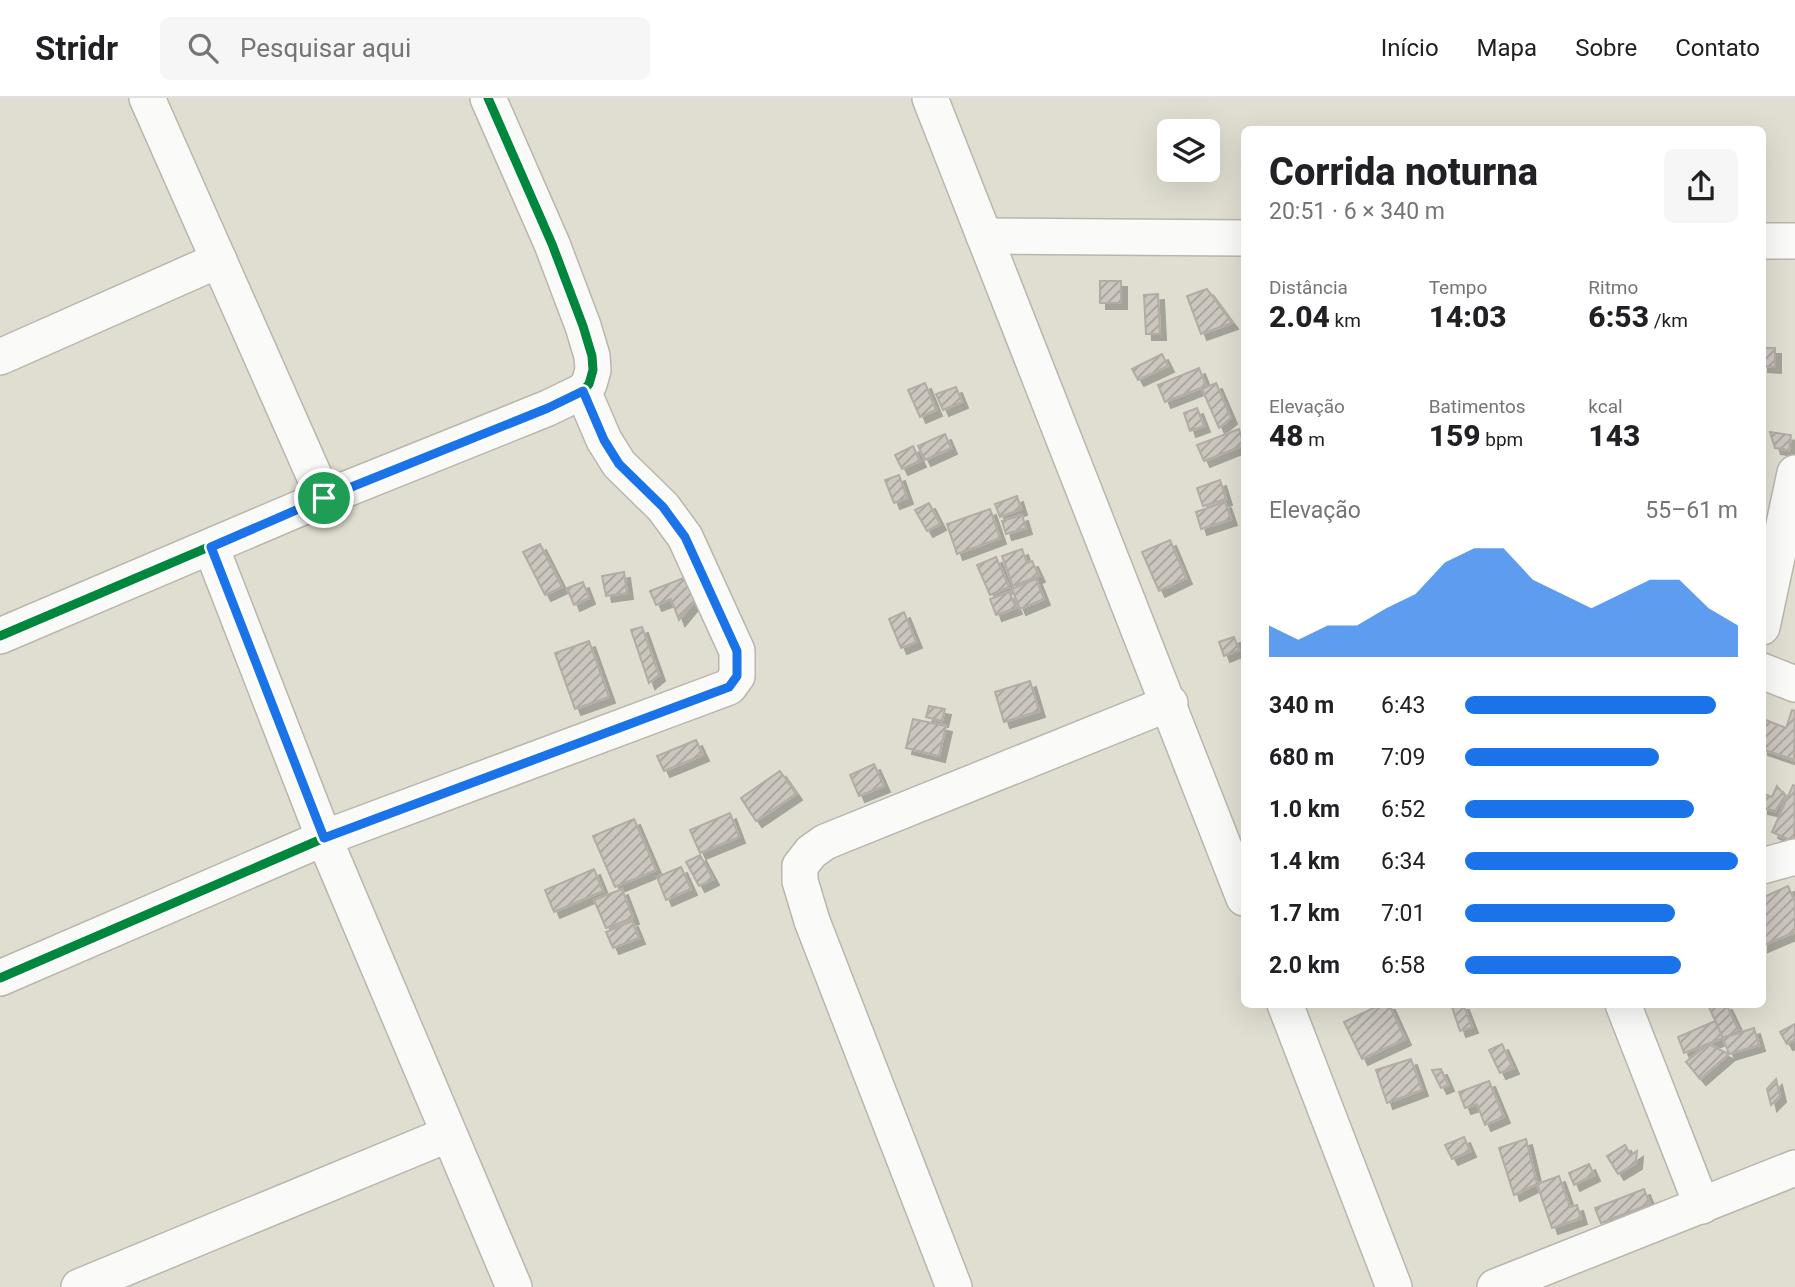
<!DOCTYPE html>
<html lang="pt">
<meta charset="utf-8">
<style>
:root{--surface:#fff;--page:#f6f6f6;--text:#202124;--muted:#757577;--line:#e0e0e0;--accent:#1a73e8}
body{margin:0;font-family:Roboto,sans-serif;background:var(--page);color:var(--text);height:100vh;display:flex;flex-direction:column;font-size:26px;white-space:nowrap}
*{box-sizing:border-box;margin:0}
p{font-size:23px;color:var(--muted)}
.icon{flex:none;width:38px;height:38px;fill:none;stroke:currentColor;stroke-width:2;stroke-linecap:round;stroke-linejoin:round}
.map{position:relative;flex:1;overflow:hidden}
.drawer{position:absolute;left:1241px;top:28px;width:525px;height:882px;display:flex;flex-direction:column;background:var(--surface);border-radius:10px;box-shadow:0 7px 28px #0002}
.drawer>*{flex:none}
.buttons{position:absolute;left:1157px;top:21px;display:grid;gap:14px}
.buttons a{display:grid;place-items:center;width:63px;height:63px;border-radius:10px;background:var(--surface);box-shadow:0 7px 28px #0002;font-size:35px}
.pin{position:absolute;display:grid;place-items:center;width:60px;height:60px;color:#fff;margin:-30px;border:4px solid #fff;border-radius:50%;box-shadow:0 2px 7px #0007}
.round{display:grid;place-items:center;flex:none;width:74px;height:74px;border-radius:10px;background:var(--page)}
.head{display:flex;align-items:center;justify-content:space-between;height:119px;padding:0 28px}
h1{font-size:38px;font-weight:800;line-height:52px}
.figures{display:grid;grid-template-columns:repeat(3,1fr);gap:10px;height:119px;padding:7px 28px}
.figures div{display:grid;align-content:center}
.figures b{font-size:30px;font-weight:800}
.figures small{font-size:19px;font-weight:400}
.figures p{font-size:19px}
.chart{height:196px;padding:14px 28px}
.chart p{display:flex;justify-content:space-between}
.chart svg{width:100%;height:126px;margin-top:7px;fill:var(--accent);opacity:.7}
ul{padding:0 28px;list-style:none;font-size:23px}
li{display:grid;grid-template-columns:112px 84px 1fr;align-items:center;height:52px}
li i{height:18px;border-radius:9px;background:var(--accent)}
header{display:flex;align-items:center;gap:42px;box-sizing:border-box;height:98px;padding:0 35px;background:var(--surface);border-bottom:2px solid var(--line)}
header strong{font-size:33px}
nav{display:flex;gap:38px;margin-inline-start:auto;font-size:24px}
.search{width:490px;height:63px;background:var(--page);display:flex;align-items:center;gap:18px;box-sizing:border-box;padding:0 24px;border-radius:10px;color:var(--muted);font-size:26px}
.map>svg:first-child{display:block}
</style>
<header>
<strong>Stridr</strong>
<div class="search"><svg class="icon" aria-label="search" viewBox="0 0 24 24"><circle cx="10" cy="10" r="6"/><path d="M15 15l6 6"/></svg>Pesquisar aqui</div>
<nav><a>Início</a><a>Mapa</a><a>Sobre</a><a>Contato</a></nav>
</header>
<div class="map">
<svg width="1795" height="1189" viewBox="0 0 1795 1189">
<defs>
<pattern id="building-hatch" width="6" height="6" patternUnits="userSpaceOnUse" patternTransform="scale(1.75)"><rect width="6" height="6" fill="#cbc6be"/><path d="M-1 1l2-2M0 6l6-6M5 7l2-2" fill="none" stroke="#a6a29b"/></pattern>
<filter id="shadow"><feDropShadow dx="6" dy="6" stdDeviation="0" flood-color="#0004"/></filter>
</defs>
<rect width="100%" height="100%" fill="#e0ded1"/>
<g fill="url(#building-hatch)" stroke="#b2aca5" stroke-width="2" filter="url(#shadow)">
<rect x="1100" y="183" width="21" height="22"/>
<polygon points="1207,191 1232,225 1201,236 1187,198"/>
<polygon points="1158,196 1160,236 1146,236 1144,197"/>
<polygon points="1762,250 1775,250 1775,269 1762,268"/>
<polygon points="1162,256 1168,268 1138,282 1132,271"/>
<polygon points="1199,270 1206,288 1165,304 1158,287"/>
<polygon points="925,285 936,312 920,319 908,292"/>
<polygon points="1216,285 1231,320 1219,330 1202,291"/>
<polygon points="956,289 962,304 943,312 936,296"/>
<polygon points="1197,310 1204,328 1190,333 1184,315"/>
<polygon points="1239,331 1244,347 1204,363 1197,347"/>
<polygon points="1770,334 1791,337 1789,352 1775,350"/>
<polygon points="945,336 951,350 925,362 918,348"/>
<polygon points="913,348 920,363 902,371 895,357"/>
<polygon points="899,377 907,400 894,405 885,382"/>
<polygon points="1220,382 1226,401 1203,408 1197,390"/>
<polygon points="1017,398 1021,411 1000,419 995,406"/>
<polygon points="1225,404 1231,421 1201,431 1196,414"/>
<polygon points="929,405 940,426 927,433 915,412"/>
<polygon points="990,411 1000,440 957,456 947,426"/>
<polygon points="1022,417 1026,430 1006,436 1002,423"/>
<polygon points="1170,442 1186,480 1159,493 1142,454"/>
<polygon points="540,446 562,489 545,497 523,454"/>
<polygon points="1022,451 1027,465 1032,463 1039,478 1013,488 1002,458"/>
<polygon points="996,459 1009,489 990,497 977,467"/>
<polygon points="624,474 627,495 606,498 602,478"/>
<polygon points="689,478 698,499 679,522 671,501 656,507 650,493"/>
<polygon points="1036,481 1044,501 1020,511 1012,491"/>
<polygon points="583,484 589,500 574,507 567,490"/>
<polygon points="1009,494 1016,510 996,517 990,501"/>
<polygon points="904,514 916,544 901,550 889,521"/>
<polygon points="642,529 659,577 649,585 631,532"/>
<polygon points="1234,539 1239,552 1224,558 1219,544"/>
<polygon points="589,543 609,599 575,611 555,555"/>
<polygon points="1030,583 1039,613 1004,624 995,594"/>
<polygon points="929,608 945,611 942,623 926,619"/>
<polygon points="1792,612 1795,613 1794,662 1762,651 1762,633 1766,622 1786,630"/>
<polygon points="913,621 946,628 939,658 906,650"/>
<polygon points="696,642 703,657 664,673 657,658"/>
<polygon points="874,666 884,688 859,698 850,677"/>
<polygon points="780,673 796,696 756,723 741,700"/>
<polygon points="1793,687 1795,688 1794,744 1772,734"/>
<polygon points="1777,688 1785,698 1775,713 1762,710 1762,695 1772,699"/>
<polygon points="730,715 739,739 700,755 690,732"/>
<polygon points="634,721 656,772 615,789 593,738"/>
<polygon points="700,757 713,781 699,788 686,764"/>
<polygon points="681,769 691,791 666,802 657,779"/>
<polygon points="594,771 603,793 554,814 545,792"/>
<polygon points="1788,788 1795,804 1795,834 1762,848 1762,800"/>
<polygon points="622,791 633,820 606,830 594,802"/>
<polygon points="632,823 639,840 613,850 606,834"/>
<polygon points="1382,906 1389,906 1405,941 1362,961 1344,924"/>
<polygon points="1451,906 1463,906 1472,929 1460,933"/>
<polygon points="1726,906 1739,933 1723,940 1708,907"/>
<polygon points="1715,923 1723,940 1684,955 1678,939"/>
<polygon points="1795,926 1795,941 1787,946 1780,934"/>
<polygon points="1754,930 1759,947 1729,956 1723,940"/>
<polygon points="1502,946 1513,970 1500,975 1489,952"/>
<polygon points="1708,946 1729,956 1700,981 1686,964"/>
<polygon points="1411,961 1422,992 1387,1005 1376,972"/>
<polygon points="1441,971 1448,987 1441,990 1432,972"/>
<polygon points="1776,981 1780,998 1771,1007 1767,991"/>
<polygon points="1489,983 1504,1019 1485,1027 1477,1006 1465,1010 1459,994"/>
<polygon points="1464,1039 1470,1053 1452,1061 1445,1047"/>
<polygon points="1526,1041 1537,1086 1514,1097 1499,1050"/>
<polygon points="1625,1047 1631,1057 1637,1053 1636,1065 1618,1076 1607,1058"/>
<polygon points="1589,1066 1594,1077 1574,1087 1569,1075"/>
<polygon points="1559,1078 1570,1109 1577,1107 1581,1120 1552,1130 1537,1086"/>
<polygon points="1644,1091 1650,1106 1601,1125 1595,1110"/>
</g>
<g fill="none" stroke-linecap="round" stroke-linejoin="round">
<defs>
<g id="minor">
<polyline points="147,0 324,400"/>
<polyline points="930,0 1244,800"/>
<polyline points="984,138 1244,140"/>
<polyline points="1762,143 1795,143"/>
<polyline points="0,259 219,162"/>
<polyline points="211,449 324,740 514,1189"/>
<polyline points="1762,529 1795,375"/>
<polyline points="0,538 324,400 548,310 583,293 589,286 593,272 592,258 583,228 552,146 488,0"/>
<polyline points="1762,573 1795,586"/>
<polyline points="1762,768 1795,759"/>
<polyline points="0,880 324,740 729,589 737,578 737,553 685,439 663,409 619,366 604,342 583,293"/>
<polyline points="1285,906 1394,1189"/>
<polyline points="1623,906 1702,1108"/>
<polyline points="79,1189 449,1036"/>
<polyline points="954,1189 812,823 800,783 800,768 811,754 825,744 1170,605"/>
<polyline points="1495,1189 1795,1070"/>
</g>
</defs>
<use href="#minor" stroke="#b9b7ad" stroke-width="38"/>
<use href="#minor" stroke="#fafaf8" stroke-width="35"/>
<defs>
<g id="cycleway">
<polyline points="0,538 324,400 548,310 583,293 589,286 593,272 592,258 583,228 552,146 488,0"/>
<polyline points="0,880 324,740 729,589 737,578 737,553 685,439 663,409 619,366 604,342 583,293"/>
</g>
</defs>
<use href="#cycleway" stroke="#fff" stroke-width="13"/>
<use href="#cycleway" stroke="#00873e" stroke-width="9"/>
</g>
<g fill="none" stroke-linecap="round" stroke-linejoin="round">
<defs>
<polygon id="route" points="583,293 604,342 619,366 663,409 685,439 737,553 737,578 729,589 324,740 211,449 324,400 548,310"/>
</defs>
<use href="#route" stroke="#fff" stroke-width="14"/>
<use href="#route" stroke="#1a73e8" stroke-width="9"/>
</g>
</svg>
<div class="buttons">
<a><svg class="icon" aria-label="layers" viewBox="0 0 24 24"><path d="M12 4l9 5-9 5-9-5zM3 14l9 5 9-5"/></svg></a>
</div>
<div class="pin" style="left:324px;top:400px;background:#1e9e55"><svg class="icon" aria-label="arrive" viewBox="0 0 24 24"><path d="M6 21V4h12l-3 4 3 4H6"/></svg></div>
<section class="drawer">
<div class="head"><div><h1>Corrida noturna</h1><p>20:51 · 6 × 340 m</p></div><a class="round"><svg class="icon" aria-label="share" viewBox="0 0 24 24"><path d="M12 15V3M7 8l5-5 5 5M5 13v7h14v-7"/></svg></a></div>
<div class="figures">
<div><p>Distância</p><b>2.04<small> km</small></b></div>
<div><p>Tempo</p><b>14:03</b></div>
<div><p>Ritmo</p><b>6:53<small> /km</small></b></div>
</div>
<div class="figures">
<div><p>Elevação</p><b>48<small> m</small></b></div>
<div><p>Batimentos</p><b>159<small> bpm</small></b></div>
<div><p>kcal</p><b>143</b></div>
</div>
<div class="chart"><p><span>Elevação</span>55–61 m</p>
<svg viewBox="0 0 160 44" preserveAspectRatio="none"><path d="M0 44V33L10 38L20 33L30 33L40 27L50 22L60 11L70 6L80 6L90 17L100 22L110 27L120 22L130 17L140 17L150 27L160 33V44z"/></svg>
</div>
<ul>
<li><b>340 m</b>6:43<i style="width:92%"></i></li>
<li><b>680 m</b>7:09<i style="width:71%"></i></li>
<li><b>1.0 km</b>6:52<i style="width:84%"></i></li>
<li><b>1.4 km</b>6:34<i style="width:100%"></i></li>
<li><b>1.7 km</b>7:01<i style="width:77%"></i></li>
<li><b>2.0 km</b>6:58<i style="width:79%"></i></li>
</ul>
</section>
</div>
